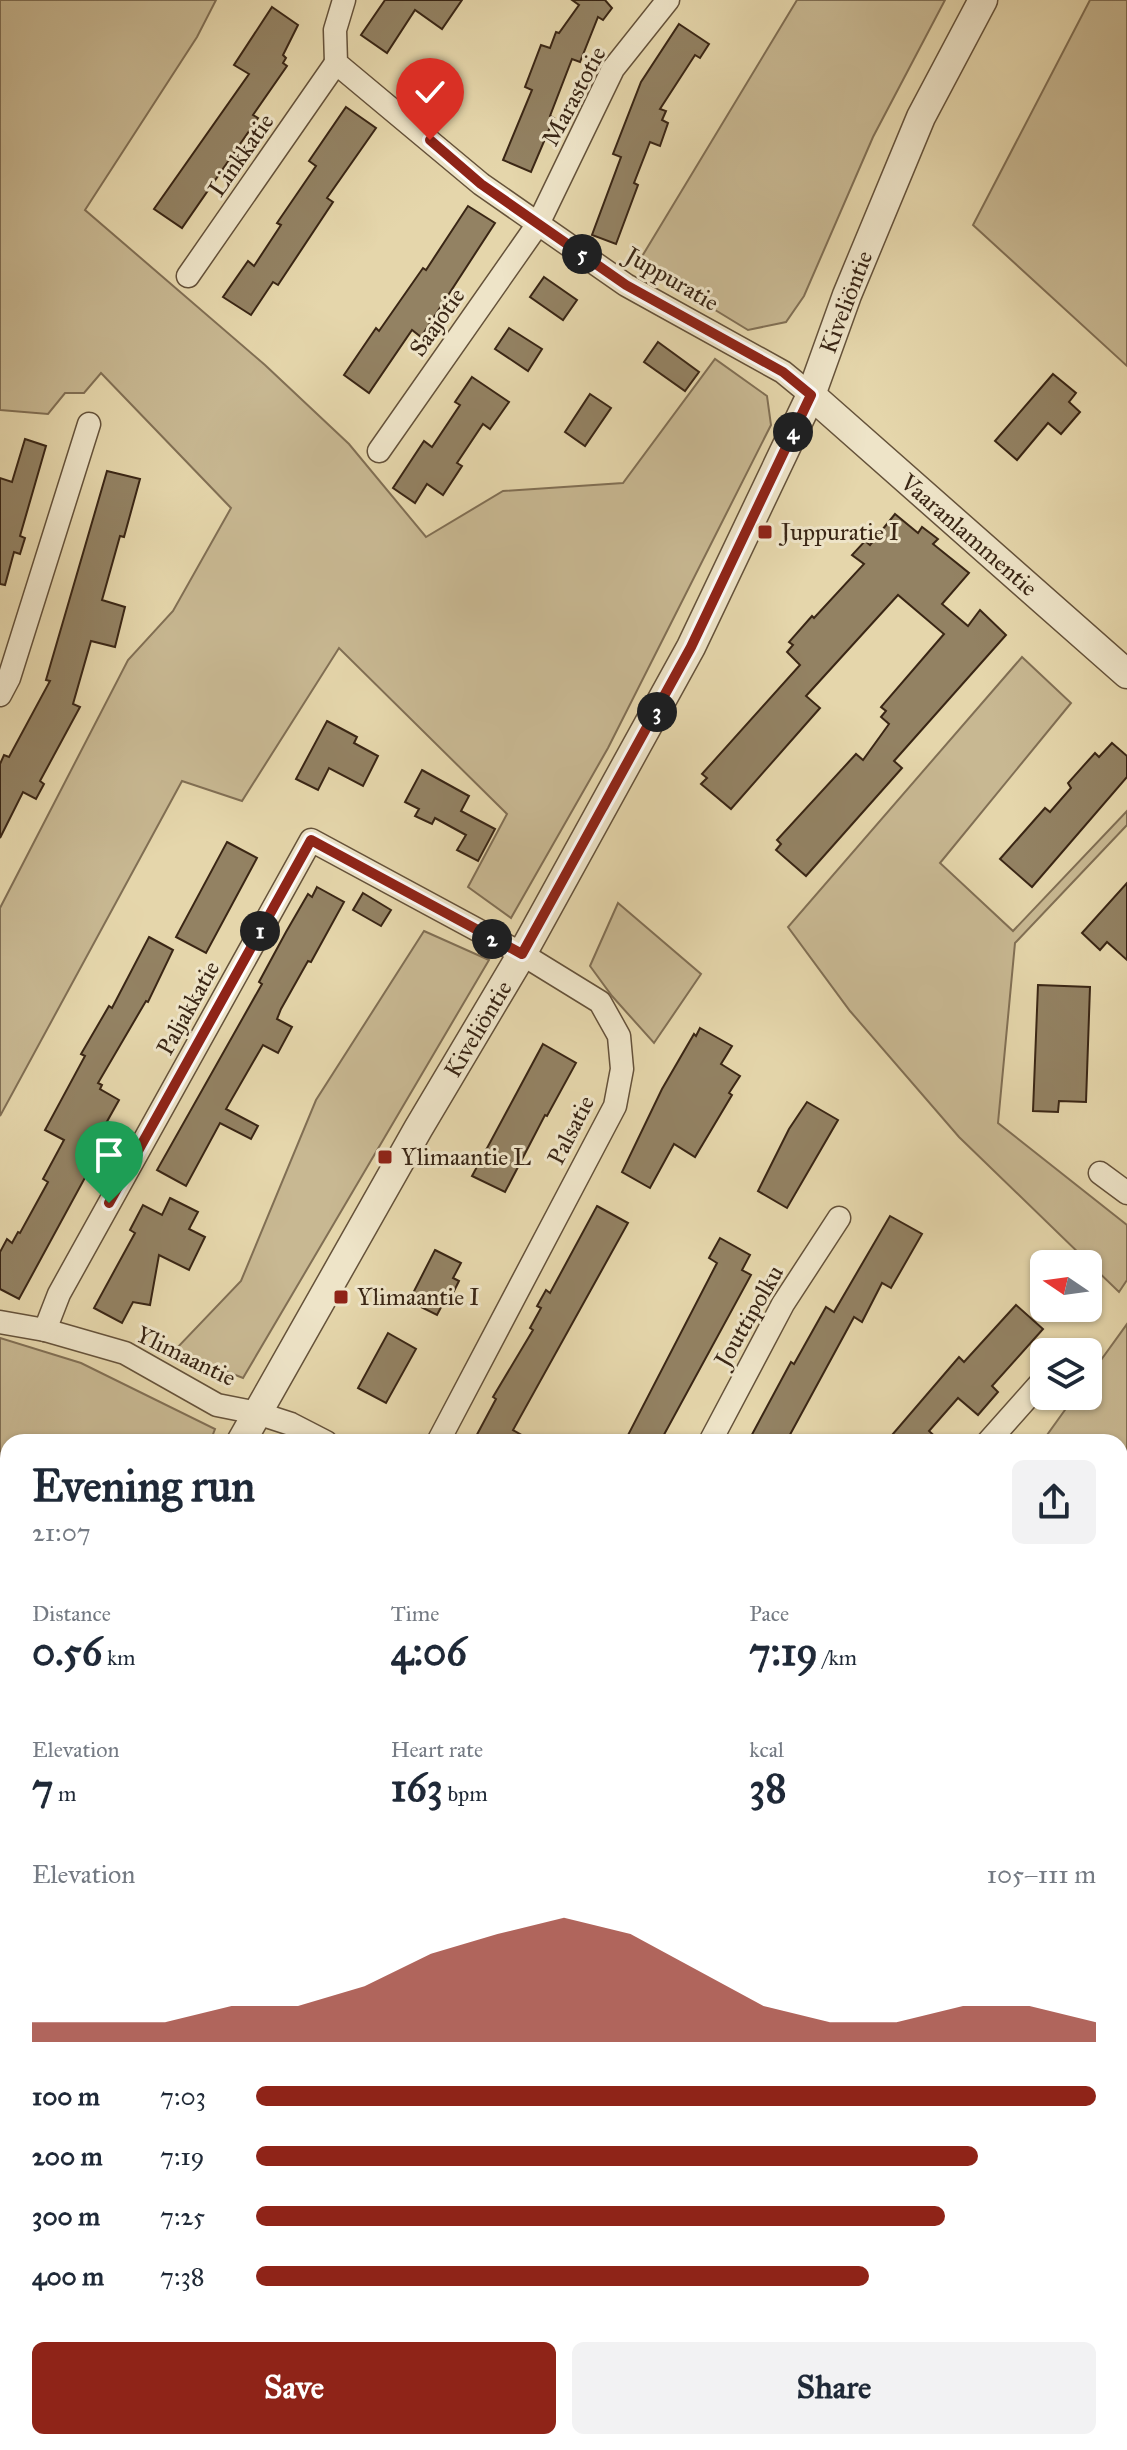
<!DOCTYPE html>
<meta charset="utf-8">
<style>
:root{--surface:#fff;--page:#f2f2f3;--text:#1f2937;--muted:#747a83;--accent:#8f2418}
body{margin:0;font-family:"IM FELL Great Primer",serif;background:var(--page);color:var(--text);height:100vh;display:flex;flex-direction:column;font-size:30px;white-space:nowrap}
*{box-sizing:border-box;margin:0}
p{font-size:26px;color:var(--muted)}
.icon{flex:none;width:44px;height:44px;fill:none;stroke:currentColor;stroke-width:2;stroke-linecap:round;stroke-linejoin:round}
.map{position:relative;flex:1;overflow:hidden}
.panel{position:absolute;left:0px;top:1434px;width:1128px;height:1016px;display:flex;flex-direction:column;background:var(--surface);border-radius:24px 24px 0 0;box-shadow:0 2px 6px #0004}
.panel>*{flex:none}
.needle{width:52px;rotate:283deg}
.controls{position:absolute;left:1030px;top:1250px;display:grid;gap:16px}
.controls a{display:grid;place-items:center;width:72px;height:72px;border-radius:12px;background:var(--surface);box-shadow:0 2px 6px #0004;font-size:40px}
.pin{position:absolute;display:grid;place-items:center;width:68px;height:68px;color:#fff;margin:-82px -34px;border-radius:50% 50% 50% 0;rotate:-45deg;box-shadow:0 0 8px #0007}
.pin .icon{rotate:45deg}
.km{position:absolute;width:40px;height:40px;margin:-20px;border-radius:50%;background:#222;color:#fff;font-size:22px;line-height:40px;text-align:center}
.round{display:grid;place-items:center;flex:none;width:84px;height:84px;border-radius:12px;background:var(--page)}
.summary{display:flex;align-items:center;justify-content:space-between;height:136px;padding:0 32px}
h1{font-size:44px;font-weight:700;line-height:60px}
.figures{display:grid;grid-template-columns:repeat(3,1fr);gap:12px;height:136px;padding:8px 32px}
.figures div{display:grid;align-content:center}
.figures b{font-size:40px;font-weight:700}
.figures small{font-size:22px;font-weight:400}
.figures p{font-size:22px}
.chart{height:224px;padding:16px 32px}
.chart p{display:flex;justify-content:space-between}
.chart svg{width:100%;height:144px;margin-top:8px;fill:var(--accent);opacity:.7}
.button{display:flex;gap:16px;margin-top:auto;padding:16px 32px}
.button a{flex:1;height:92px;border-radius:12px;background:var(--accent);color:#fff;font-size:32px;font-weight:700;line-height:92px;text-align:center}
.button a+a{background:var(--page);color:var(--text)}
ul{padding:0 32px;list-style:none;font-size:26px}
li{display:grid;grid-template-columns:128px 96px 1fr;align-items:center;height:60px}
li i{height:20px;border-radius:10px;background:var(--accent)}
.map>svg:first-child{display:block}
</style>
<div class="map">
<svg width="1127" height="2450" viewBox="0 0 1127 2450">
<rect width="100%" height="100%" fill="#e5d6ab"/>
<filter id="stains"><feTurbulence type="fractalNoise" baseFrequency=".0025" numOctaves="4"/><feColorMatrix values="0 0 0 0 .2 0 0 0 0 .09 0 0 0 0 .02 0 0 0 .5 -.17"/></filter>
<radialGradient id="worn" r=".72"><stop offset=".6" stop-color="#630" stop-opacity="0"/><stop offset="1" stop-color="#630" stop-opacity=".3"/></radialGradient>
<g fill="#c8b892" stroke="#816f54" stroke-width="2">
<polygon points="0,0 216,0 197,37 85,210 265,365 349,444 426,537 503,491 623,483 715,359 767,396 771,425 608,748 511,918 468,887 507,814 339,648 242,801 182,781 0,1116 0,908 128,660 173,611 231,508 101,373 84,393 65,393 48,414 0,410"/>
<polygon points="797,0 945,0 873,137 804,296 786,322 748,330 638,263"/>
<polygon points="1090,0 1127,0 1127,366 973,225"/>
<polygon points="1022,657 1071,703 940,863 1013,931 1127,811 1127,825 1015,943 998,1123 1127,1225 1127,1280 1119,1292 959,1137 850,1011 788,927"/>
<polygon points="618,903 701,974 654,1043 612,996 590,966"/>
<polygon points="424,931 489,960 243,1378 174,1351 241,1281 316,1100"/>
<polygon points="1127,1324 1127,1755 1120,1749 1120,1442 1042,1442 1075,1396 1088,1396 1088,1378"/>
<polygon points="0,1338 81,1363 215,1429 210,1442 8,1442 8,1473 0,1470"/>
<polygon points="8,1645 8,1851 0,1867 0,1662"/>
<polygon points="1127,1996 1127,2450 226,2450 229,2442 1120,2442 1120,2005"/>
</g>
<g fill="#938263" stroke="#3a2615" stroke-width="2">
<polygon points="385,0 462,0 442,29 415,10 387,53 361,35"/>
<polygon points="572,0 605,0 612,8 603,20 598,17 580,62 572,59 550,116 554,118 531,172 503,160 532,90 525,87 541,45 550,48 556,32 559,33 579,5"/>
<polygon points="272,7 298,25 283,55 286,58 283,63 287,66 253,115 258,118 182,228 154,209 249,74 234,65"/>
<polygon points="679,24 709,44 700,58 695,55 660,109 666,111 662,120 668,123 660,146 650,142 634,183 638,185 616,244 592,235 621,157 613,154 641,82"/>
<polygon points="346,107 376,128 327,198 333,202 278,285 273,282 251,315 223,297 248,261 254,266 281,225 277,223 316,166 309,161"/>
<polygon points="468,206 495,223 421,337 412,330 369,393 344,375 376,328 379,331 423,268 426,270"/>
<polygon points="544,277 577,300 563,320 530,297"/>
<polygon points="509,328 542,349 528,371 495,349"/>
<polygon points="658,342 699,372 685,391 644,362"/>
<polygon points="1053,374 1076,393 1069,402 1080,412 1061,434 1048,423 1017,460 995,441"/>
<polygon points="472,377 509,402 490,429 483,424 457,463 462,466 443,495 427,484 415,503 393,488 424,441 432,447 460,405 455,402"/>
<polygon points="590,394 611,408 585,446 565,432"/>
<polygon points="25,439 46,446 20,536 25,538 20,554 14,552 5,585 0,584 0,478 12,482"/>
<polygon points="107,471 140,479 124,537 120,536 102,600 125,607 115,647 91,641 73,704 80,707 40,781 44,784 36,799 23,792 0,838 0,764 4,755 9,757 50,681 46,680"/>
<polygon points="895,514 918,533 922,527 938,539 933,544 969,573 942,604 968,626 980,610 1006,635 894,761 902,768 806,876 776,850 781,844 777,840 856,754 863,760 889,724 881,717 886,711 881,707 944,634 898,595 806,696 820,708 731,809 701,784 707,778 702,774 800,665 787,652 793,645 789,642 812,616 814,618 864,564 852,555 865,541 870,545"/>
<polygon points="327,721 357,737 354,743 378,756 363,786 329,768 318,790 296,779"/>
<polygon points="1112,743 1127,756 1127,777 1032,887 1000,859 1045,808 1050,812 1071,788 1068,783 1095,753 1099,757"/>
<polygon points="422,770 469,796 461,811 495,829 478,861 457,850 466,835 435,818 432,824 415,816 419,809 405,802"/>
<polygon points="227,842 257,858 206,953 176,937"/>
<polygon points="1127,883 1127,960 1107,942 1100,950 1082,933"/>
<polygon points="317,887 344,902 311,962 308,961 281,1009 277,1019 292,1027 278,1053 263,1045 226,1109 258,1126 251,1139 220,1123 186,1186 157,1170 262,984 259,982 286,932 308,894 312,897"/>
<polygon points="363,893 391,910 381,926 353,910"/>
<polygon points="149,937 173,950 148,1002 146,1001 98,1083 102,1085 100,1089 119,1100 95,1143 107,1150 99,1163 94,1161 19,1299 0,1289 0,1252 7,1239 12,1243 18,1232 20,1233 48,1182 43,1179 64,1140 45,1130 85,1056 81,1054 109,1006 112,1008"/>
<polygon points="1038,985 1090,987 1086,1102 1059,1101 1058,1112 1033,1111"/>
<polygon points="700,1028 732,1046 721,1064 740,1076 729,1093 732,1095 695,1157 674,1144 650,1188 622,1172 662,1089 694,1034 696,1036"/>
<polygon points="543,1044 576,1063 547,1116 545,1115 505,1192 472,1176"/>
<polygon points="807,1102 838,1120 787,1208 758,1191 789,1129"/>
<polygon points="170,1198 198,1212 189,1229 205,1237 189,1270 159,1255 150,1305 133,1302 122,1323 94,1308 135,1233 130,1230 143,1205 162,1215"/>
<polygon points="597,1206 628,1223 513,1430 534,1442 473,1442 496,1399 493,1397 533,1330 530,1328 541,1308 537,1306 546,1290 550,1293"/>
<polygon points="890,1216 922,1234 891,1288 882,1283 862,1322 854,1317 786,1442 748,1442 791,1362 794,1364 826,1307 834,1312"/>
<polygon points="720,1238 750,1255 742,1270 751,1275 660,1442 636,1442 627,1437 717,1263 709,1258"/>
<polygon points="435,1250 461,1263 453,1278 459,1281 452,1295 448,1294 437,1315 409,1301"/>
<polygon points="1016,1305 1043,1329 992,1386 998,1392 978,1415 958,1398 929,1431 941,1442 886,1442 959,1357 964,1362"/>
<polygon points="388,1333 416,1349 386,1403 358,1388"/>
</g>
<g fill="none" stroke-linecap="round" stroke-linejoin="round">
<defs>
<g id="minor">
<polyline points="344,0 335,30 336,63 481,184 626,285 783,372 811,395"/>
<polyline points="188,276 336,63"/>
<polyline points="379,451 538,224 613,69 668,0"/>
<polyline points="0,695 9,678 89,424"/>
<polyline points="1100,1173 1127,1193"/>
<polyline points="0,1322 45,1330 125,1353 217,1405 257,1413 291,1424 326,1442"/>
<polyline points="45,1330 59,1294 311,840 522,954 600,1002 619,1036 622,1069 615,1106 438,1442"/>
<polyline points="710,1442 783,1304 839,1218"/>
<polyline points="988,1442 1044,1379"/>
<polyline points="0,1976 8,1979"/>
<polyline points="69,2450 70,2442"/>
</g>
<g id="tertiary">
<polyline points="811,395 1127,674"/>
<polyline points="241,1442 418,1129 522,954 691,647 811,395 847,295 921,117 983,0"/>
<polyline points="0,1919 8,1902"/>
</g>
</defs>
<use href="#minor" stroke="#65523a" stroke-width="25"/>
<use href="#tertiary" stroke="#65523a" stroke-width="31"/>
<use href="#minor" stroke="#eee4c8" stroke-width="22"/>
<use href="#tertiary" stroke="#eee4c8" stroke-width="28"/>
</g>
<g fill="none" stroke-linecap="round" stroke-linejoin="round">
<defs>
<polyline id="route" points="109,1203 311,840 522,954 691,647 811,395 783,372 626,285 481,184 430,140"/>
</defs>
<use href="#route" stroke="#fff" stroke-width="16"/>
<use href="#route" stroke="#8f2418" stroke-width="10"/>
</g>
<g fill="#8f2418" stroke="#eee4c8" stroke-width="3">
<rect x="757" y="524" width="16" height="16" rx="4"/>
<rect x="377" y="1149" width="16" height="16" rx="4"/>
<rect x="333" y="1289" width="16" height="16" rx="4"/>
</g>
<g text-anchor="middle" dominant-baseline="central" stroke-width="6" stroke-linejoin="round" paint-order="stroke">
<g font-size="24" fill="#3a2615" stroke="#eee4c8">
<text transform="translate(574 96) rotate(-62)">Marastotie</text>
<text transform="translate(241 155) rotate(-55)">Linkkatie</text>
<text transform="translate(672 279) rotate(30)">Juppuratie</text>
<text transform="translate(846 302) rotate(-69)">Kiveliöntie</text>
<text transform="translate(437 322) rotate(-55)">Saajotie</text>
<text transform="translate(969 535) rotate(41)">Vaaranlammentie</text>
<text transform="translate(188 1008) rotate(-61)">Paljakkatie</text>
<text transform="translate(478 1029) rotate(-59)">Kiveliöntie</text>
<text transform="translate(571 1130) rotate(-63)">Palsatie</text>
<text transform="translate(749 1316) rotate(-60)">Jouttipolku</text>
<text transform="translate(186 1356) rotate(26)">Ylimaantie</text>
</g>
<g font-size="24" fill="#3a2615" stroke="#eee4c8" text-anchor="start">
<text x="781" y="532">Juppuratie I</text>
<text x="401" y="1157">Ylimaantie L</text>
<text x="357" y="1297">Ylimaantie I</text>
</g>
</g>
<rect width="100%" height="100%" filter="url(#stains)"/>
<rect width="100%" height="100%" fill="url(#worn)"/>
</svg>
<div class="controls">
<a><svg class="needle" viewBox="-14 -14 28 28"><path d="M0-13l5 13h-10z" fill="#e53935"/><path d="M0 13l5-13h-10z" fill="#747a83"/></svg></a>
<a><svg class="icon" aria-label="layers" viewBox="0 0 24 24"><path d="M12 4l9 5-9 5-9-5zM3 14l9 5 9-5"/></svg></a>
</div>
<div class="pin" style="left:109px;top:1203px;background:#1e9e55"><svg class="icon" aria-label="arrive" viewBox="0 0 24 24"><path d="M6 21V4h12l-3 4 3 4H6"/></svg></div>
<div class="pin" style="left:430px;top:140px;background:#d93025"><svg class="icon" aria-label="check" viewBox="0 0 24 24"><path d="M5 12l5 5 9-10"/></svg></div>
<b class="km" style="left:260px;top:931px">1</b>
<b class="km" style="left:492px;top:939px">2</b>
<b class="km" style="left:657px;top:712px">3</b>
<b class="km" style="left:793px;top:432px">4</b>
<b class="km" style="left:582px;top:254px">5</b>
<section class="panel">
<div class="summary"><div><h1>Evening run</h1><p>21:07</p></div><a class="round"><svg class="icon" aria-label="share" viewBox="0 0 24 24"><path d="M12 15V3M7 8l5-5 5 5M5 13v7h14v-7"/></svg></a></div>
<div class="figures">
<div><p>Distance</p><b>0.56<small> km</small></b></div>
<div><p>Time</p><b>4:06</b></div>
<div><p>Pace</p><b>7:19<small> /km</small></b></div>
</div>
<div class="figures">
<div><p>Elevation</p><b>7<small> m</small></b></div>
<div><p>Heart rate</p><b>163<small> bpm</small></b></div>
<div><p>kcal</p><b>38</b></div>
</div>
<div class="chart"><p><span>Elevation</span>105–111 m</p>
<svg viewBox="0 0 160 44" preserveAspectRatio="none"><path d="M0 44V38L10 38L20 38L30 33L40 33L50 27L60 17L70 11L80 6L90 11L100 22L110 33L120 38L130 38L140 33L150 33L160 38V44z"/></svg>
</div>
<ul>
<li><b>100 m</b>7:03<i style="width:100%"></i></li>
<li><b>200 m</b>7:19<i style="width:86%"></i></li>
<li><b>300 m</b>7:25<i style="width:82%"></i></li>
<li><b>400 m</b>7:38<i style="width:73%"></i></li>
</ul>
<div class="button"><a>Save</a><a>Share</a></div>
</section>
</div>
